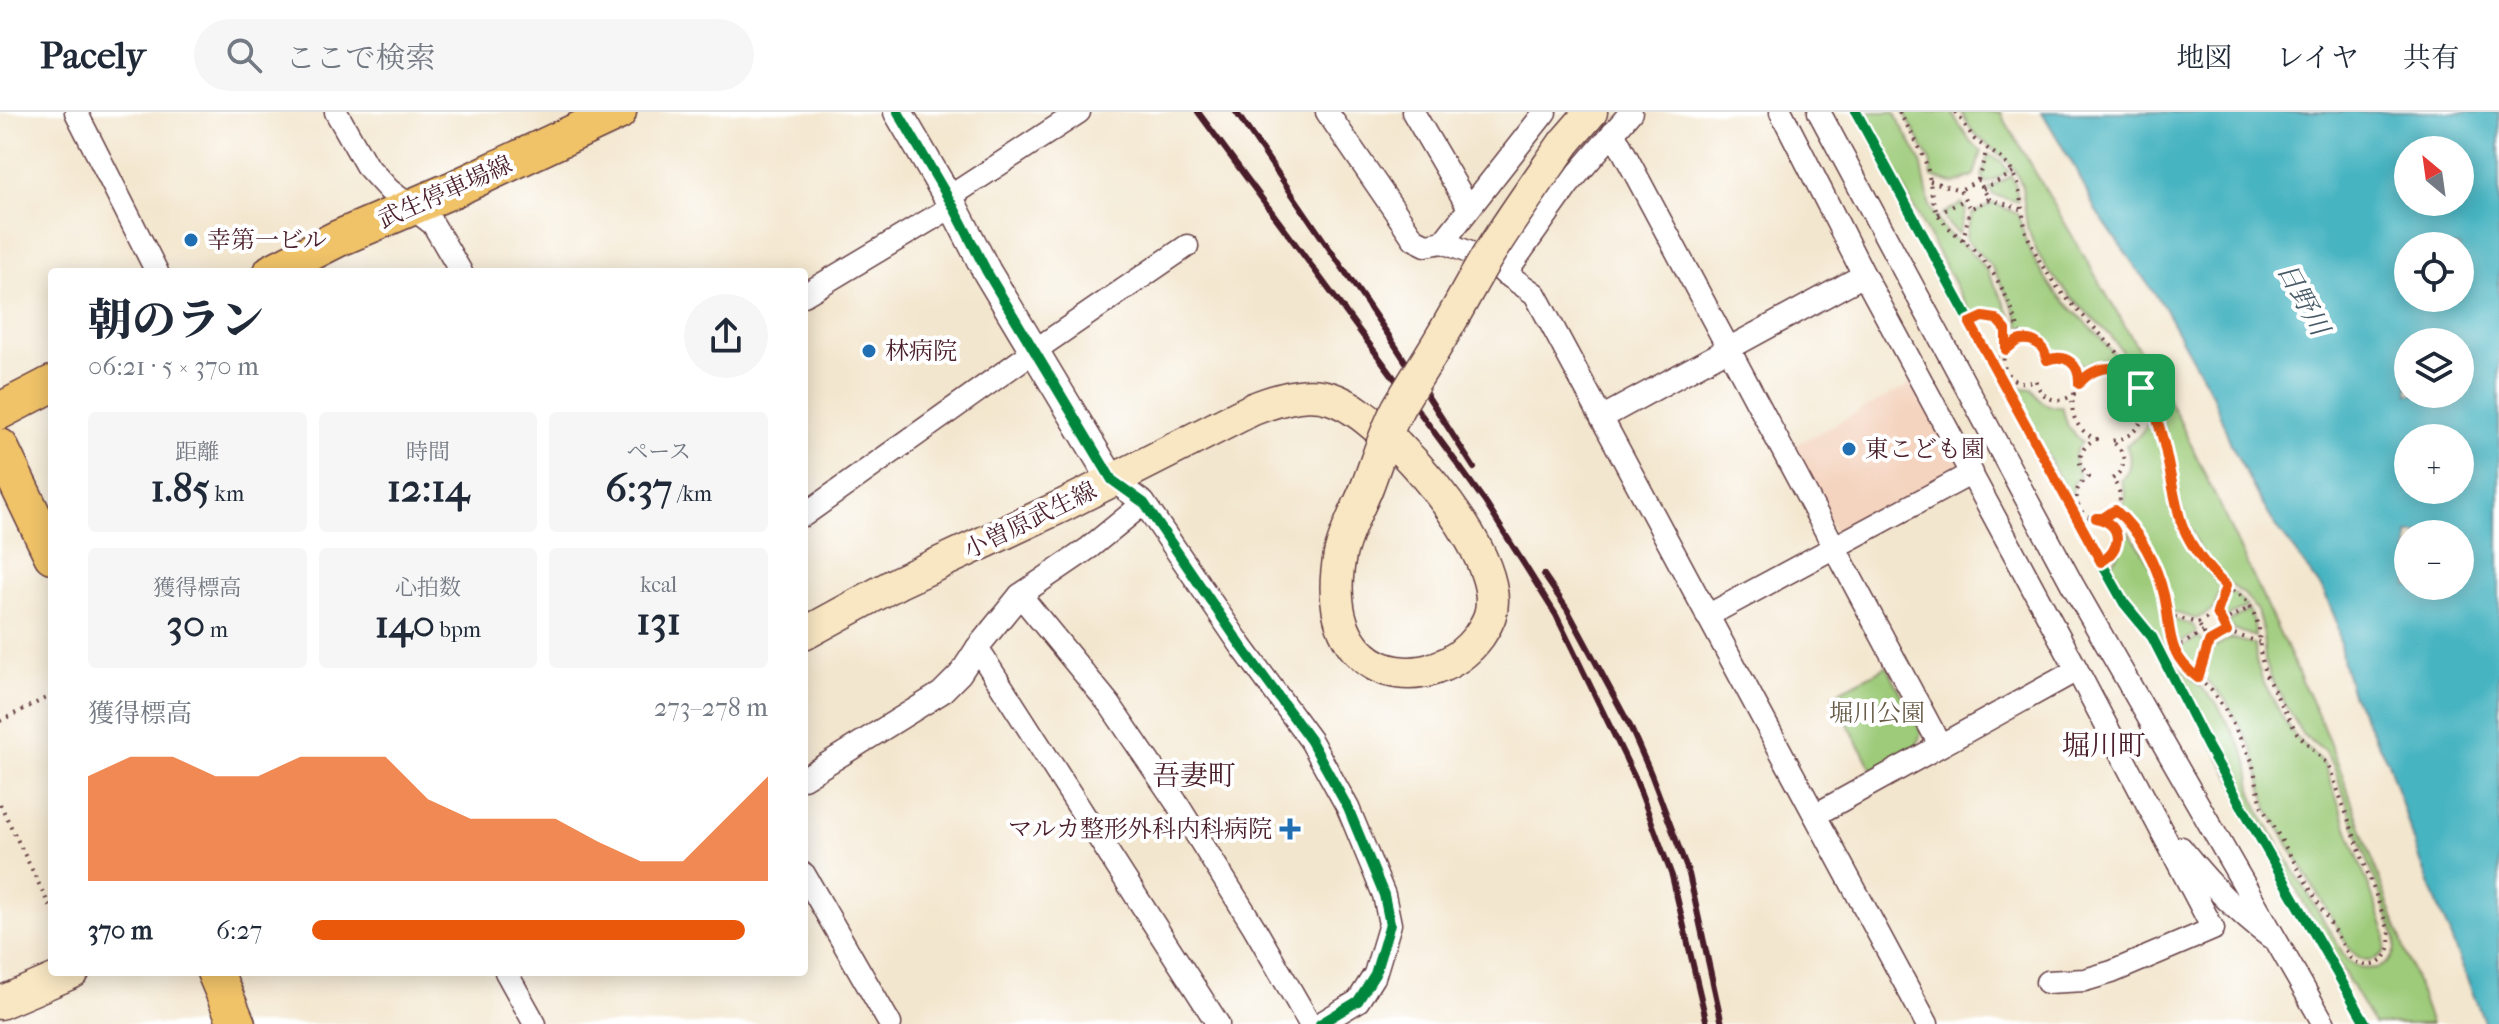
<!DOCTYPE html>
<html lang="ja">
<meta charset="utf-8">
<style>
:root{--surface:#fff;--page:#f6f6f7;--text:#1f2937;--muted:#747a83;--line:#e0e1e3;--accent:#ea580c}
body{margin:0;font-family:"IM FELL French Canon","Noto Serif JP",serif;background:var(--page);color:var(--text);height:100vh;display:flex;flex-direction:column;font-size:30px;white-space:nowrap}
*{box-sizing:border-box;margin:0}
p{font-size:26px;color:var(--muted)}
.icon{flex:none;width:44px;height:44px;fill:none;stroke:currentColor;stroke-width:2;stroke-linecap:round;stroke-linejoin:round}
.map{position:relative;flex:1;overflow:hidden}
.sheet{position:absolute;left:48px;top:156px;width:760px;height:708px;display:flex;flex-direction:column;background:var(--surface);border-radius:8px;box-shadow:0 4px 20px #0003}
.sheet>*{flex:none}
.needle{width:52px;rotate:331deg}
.fabs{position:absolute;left:2394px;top:24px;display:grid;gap:16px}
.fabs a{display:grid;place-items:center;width:80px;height:80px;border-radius:50%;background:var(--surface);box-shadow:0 4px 20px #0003;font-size:40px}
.pin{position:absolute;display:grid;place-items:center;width:68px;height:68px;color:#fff;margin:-34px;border-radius:16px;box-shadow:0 4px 12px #0006}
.round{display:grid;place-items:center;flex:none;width:84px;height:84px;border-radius:42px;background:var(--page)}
.head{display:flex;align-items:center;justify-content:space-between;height:136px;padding:0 40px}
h1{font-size:44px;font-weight:800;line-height:60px}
.figures{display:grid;grid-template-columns:repeat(3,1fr);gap:12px;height:136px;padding:8px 40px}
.figures div{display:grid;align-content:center;border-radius:8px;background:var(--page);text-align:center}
.figures b{font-size:40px;font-weight:800}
.figures small{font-size:22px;font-weight:400}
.figures p{font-size:22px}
.chart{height:224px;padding:16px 40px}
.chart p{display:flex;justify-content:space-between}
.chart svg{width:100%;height:144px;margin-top:8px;fill:var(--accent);opacity:.7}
ul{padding:0 40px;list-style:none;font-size:26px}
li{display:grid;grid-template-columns:128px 96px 1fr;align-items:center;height:60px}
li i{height:20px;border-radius:10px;background:var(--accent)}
header{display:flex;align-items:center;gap:48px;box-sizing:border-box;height:112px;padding:0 40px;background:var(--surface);border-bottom:2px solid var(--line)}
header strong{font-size:38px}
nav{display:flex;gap:44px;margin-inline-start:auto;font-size:28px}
.search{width:560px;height:72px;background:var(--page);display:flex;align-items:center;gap:20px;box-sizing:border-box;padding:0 28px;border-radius:44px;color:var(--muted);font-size:30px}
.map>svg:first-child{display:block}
</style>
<header>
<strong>Pacely</strong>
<div class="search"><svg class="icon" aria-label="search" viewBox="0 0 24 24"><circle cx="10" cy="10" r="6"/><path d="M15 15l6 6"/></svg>ここで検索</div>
<nav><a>地図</a><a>レイヤ</a><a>共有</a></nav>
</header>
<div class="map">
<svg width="2499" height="912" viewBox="0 0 2499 912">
<rect width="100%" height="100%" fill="#fff"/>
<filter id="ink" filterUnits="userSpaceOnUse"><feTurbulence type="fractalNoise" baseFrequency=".0125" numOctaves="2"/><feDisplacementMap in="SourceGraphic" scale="16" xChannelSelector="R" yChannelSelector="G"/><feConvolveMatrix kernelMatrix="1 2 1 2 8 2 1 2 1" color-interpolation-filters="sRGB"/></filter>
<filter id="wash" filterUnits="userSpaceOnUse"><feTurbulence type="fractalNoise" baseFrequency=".006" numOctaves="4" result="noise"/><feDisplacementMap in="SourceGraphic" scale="32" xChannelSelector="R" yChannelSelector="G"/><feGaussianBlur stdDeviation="1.8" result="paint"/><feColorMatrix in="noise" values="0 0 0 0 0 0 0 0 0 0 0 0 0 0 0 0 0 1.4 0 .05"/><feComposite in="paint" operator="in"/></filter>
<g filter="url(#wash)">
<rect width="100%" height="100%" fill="#f3e6ce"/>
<polygon fill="#f4d4bf" points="1913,271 1960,351 1954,362 1836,423 1790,336"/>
<g fill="#9dcb79" stroke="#747552" stroke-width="2">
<path d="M1863,0H1894L1921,49L1930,96L1945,119L1969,138L1987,158L2014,209L2013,225C2010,203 1991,195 1971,203Z"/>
<polygon points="1904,0 1951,0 1971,30 1982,39 1974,63 1955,72 1932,65 1930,48"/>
<path d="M1961,0H2000L2178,305L2321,610L2342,662L2431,912H2374L2211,631L2157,522L2128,487L2108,453C2124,440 2127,424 2114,407L2117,405L2138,432L2150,453L2161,485L2165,523L2177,552L2216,590L2243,638L2248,650L2253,683L2258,697L2347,848C2372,867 2402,853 2394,821L2333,653L2324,639L2302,622L2270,564L2265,548L2263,521L2257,499L2245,483L2227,470L2208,451L2197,432L2180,392L2165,320L2147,269L2133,255L2109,222L2073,187L2049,160L2037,140L2027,115L2022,74L2015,59L2009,51L1972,19Z"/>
<polygon points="1988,42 2002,51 2009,60 1986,72 1982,64"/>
<polygon points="2011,64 2016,74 2018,90 1993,83 1989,76"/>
<polygon points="1962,91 1966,98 1959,122 1949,113 1942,102"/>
<path d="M1993,91L2018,102L2027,133L2037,153L2055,180L2100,225L2118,248C2105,246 2094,248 2082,254C2076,244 2065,238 2053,241L2042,226L2022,220L2016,200L1992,155L1965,127L1972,102Z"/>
<path d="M2009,271L2015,275L2032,277C2038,289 2048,296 2062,295L2068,315L2082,330C2073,340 2073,352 2080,364L2074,370L2071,388Z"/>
<path d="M2151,303L2163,339L2172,395L2176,406L2197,447L2221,474L2214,497L2196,507L2169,499C2161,461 2148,429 2121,400L2126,384L2121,368C2131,358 2132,346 2126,333C2139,325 2146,317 2151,303Z"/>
<polygon points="2227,478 2235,482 2247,495 2225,506 2221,498"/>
<polygon points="2249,498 2254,510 2255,525 2231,516 2227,510"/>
<polygon points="2171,507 2193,513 2197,521 2176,533 2171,517"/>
<polygon points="2199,525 2204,533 2196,559 2187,551 2178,537"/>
<path d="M2231,526L2255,533L2256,549L2262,567L2284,608L2295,624L2324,652L2386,822L2385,839C2372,854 2358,849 2348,834L2268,697L2253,638L2225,587L2204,565L2212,536Z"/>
<polygon points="1887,554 1921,620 1917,635 1876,657 1871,656 1833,583"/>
</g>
<path fill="#46b4c1" stroke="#486a76" stroke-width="2" fill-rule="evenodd" d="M2042,0H2499V912H2485L2422,753L2388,650L2352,582L2343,551L2336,508L2324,480L2272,408L2257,383L2231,332L2212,282L2162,192L2096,99L2075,56ZM2408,38H2460V90H2408ZM2408,134H2460V186H2408ZM2408,230H2460V282H2408ZM2408,326H2460V378H2408ZM2408,422H2460V474H2408Z"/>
</g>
<g filter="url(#ink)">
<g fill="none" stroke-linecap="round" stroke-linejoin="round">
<defs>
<g id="minor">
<polyline points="76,0 157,160"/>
<polyline points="336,0 366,53 389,78 433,112 461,160"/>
<polyline points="1327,0 1414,127 1426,133 1443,130 1545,0"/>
<polyline points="1413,0 1469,96"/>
<polyline points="1781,0 1864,163 2077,558 1815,703"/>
<polyline points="1819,0 2072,472 2324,912"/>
<polyline points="1613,20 1940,633"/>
<polyline points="948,86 1079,0"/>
<polyline points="1443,130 1483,146 1535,182 1927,912"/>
<polyline points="1505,162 1569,72 1631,0"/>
<polyline points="804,183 953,94"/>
<polyline points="1603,305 1864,163"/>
<polyline points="1112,368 1144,391 1242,535 1311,629 1348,696 1384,783 1390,812 1375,862 1358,889 1320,912"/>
<polyline points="804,403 1034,239 1187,134"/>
<polyline points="1020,483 1110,593 1176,690 1254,815 1310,912"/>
<polyline points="1707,504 1972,361"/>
<polyline points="977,536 1218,912"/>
<polyline points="804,666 941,581 960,562 977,536 1020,483 1089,436 1144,391"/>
<path d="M2181,736C2208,770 2235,799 2270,825"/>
<polyline points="804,762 890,912"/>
<polyline points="506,860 535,912"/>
<polyline points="2047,870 2085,868 2112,860 2213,817 2077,558"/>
</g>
<polyline id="tertiary" points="898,0 953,94 987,160 1112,368"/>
<g id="secondary">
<polyline points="1565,30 1591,0"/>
<path d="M804,522L899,470L1062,394L1253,297C1324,269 1343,285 1397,333"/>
<polyline points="0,891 73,860"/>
</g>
<g id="primary">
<polyline points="272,160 337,127 454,77 618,0"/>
<polyline points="0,299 52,272"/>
<polyline points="0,335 52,443"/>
<polyline points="215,860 237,912"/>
</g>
</defs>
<use href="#minor" stroke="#633d43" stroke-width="25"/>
<use href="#tertiary" stroke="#633d43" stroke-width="31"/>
<use href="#secondary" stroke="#633d43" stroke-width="35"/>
<use href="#primary" stroke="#633d43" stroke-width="39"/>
<g stroke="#633d43" stroke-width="4" stroke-dasharray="2 6" stroke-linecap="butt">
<polyline points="1856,0 2101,450 2124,491 2152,525 2208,635 2366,912"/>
<path d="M1899,0C1908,16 1919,32 1925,49C1932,66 1929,85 1938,102C1948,119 1964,127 1977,141C1999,165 2014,196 2021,228"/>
<path d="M1956,0L1975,28L2001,46L2010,56L2018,72L2026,121L2041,152L2060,179L2117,240L2152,296L2165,334L2175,389L2183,416L2206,453L2226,474L2245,487L2252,497L2259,515L2260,539L2265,562L2297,621L2329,654L2390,822C2393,848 2373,862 2351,847L2262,695L2252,649L2226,599L2213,580L2183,552L2174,537L2169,524L2163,478L2153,451L2135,421L2115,398"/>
<polyline points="1978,68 1987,37"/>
<polyline points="1930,69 1960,78 1970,97 1989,87 1978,68 1960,78"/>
<polyline points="1983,77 2013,61"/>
<polyline points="1989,87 2021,97"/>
<polyline points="1938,102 1964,88"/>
<polyline points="1963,128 1970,97"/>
<path d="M1970,211C1995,198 2012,211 2006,238L1992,249"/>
<path d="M2024,227C2037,229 2045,234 2047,248C2066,242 2080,252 2079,272C2123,217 2182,317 2111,329C2127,339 2128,356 2112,367C2141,401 2081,424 2077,387C2075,377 2081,370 2088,365L2080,353C2080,340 2085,331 2097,327C2078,320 2068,302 2074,282C2058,294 2040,287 2036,268C2003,281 1989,235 2024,227Z"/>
<path d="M2101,450C2114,443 2120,431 2114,417L2101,407"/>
<polyline points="2217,501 2226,474"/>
<polyline points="2167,503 2198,511 2217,501 2227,520 2209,530 2198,511"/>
<polyline points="2222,510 2251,495"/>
<polyline points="2227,520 2259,530"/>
<polyline points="2174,537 2203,520"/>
<polyline points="2198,566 2209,530"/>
<polyline points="0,609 52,583"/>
<polyline points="0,692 52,799"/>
</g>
<use href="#minor" stroke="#fff" stroke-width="22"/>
<use href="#tertiary" stroke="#fff" stroke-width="28"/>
<use href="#secondary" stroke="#f9e7c3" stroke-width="32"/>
<use href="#primary" stroke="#f0c369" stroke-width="36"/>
<g stroke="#4a1f2b" stroke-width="6">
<polyline points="1198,0 1454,347 1485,390 1556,503 1636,668 1672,764 1707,912"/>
<polyline points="1236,0 1389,224 1474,356"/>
<polyline points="1544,463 1567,497 1630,614 1651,662 1689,762 1722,912"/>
</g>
<defs>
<path id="secondary-bridge" d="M1397,333C1430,366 1505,453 1490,503C1488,510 1483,518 1479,524C1468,539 1454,550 1436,556C1412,565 1382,562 1363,544C1335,519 1333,478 1340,443C1345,420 1358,397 1367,375C1377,349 1385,321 1398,296C1412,272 1428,248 1442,224C1459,196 1473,167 1490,140C1514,102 1540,66 1565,30"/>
</defs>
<use href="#secondary-bridge" stroke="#633d43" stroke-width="35" stroke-linecap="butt"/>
<use href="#secondary-bridge" stroke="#f9e7c3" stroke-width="32"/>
<defs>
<g id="cycleway">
<polyline points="898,0 953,94 987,160 1112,368 1144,391 1242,535 1311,629 1348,696 1384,783 1390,812 1375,862 1358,889 1320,912"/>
<polyline points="1856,0 2101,450 2124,491 2152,525 2208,635 2366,912"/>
</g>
</defs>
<use href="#cycleway" stroke="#fff" stroke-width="15"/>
<use href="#cycleway" stroke="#00873e" stroke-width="10"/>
</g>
</g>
<g fill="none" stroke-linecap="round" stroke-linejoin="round" filter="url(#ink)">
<defs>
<path id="route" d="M1983,205L1996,207L2006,218V238L2017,229C2032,225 2044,232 2047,248C2066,241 2080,252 2079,272C2087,262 2098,256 2111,256C2166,260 2167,377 2183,415C2193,438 2208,457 2226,474L2217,501L2227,520L2209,530L2198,566C2165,540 2172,520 2164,483C2157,453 2140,419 2115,398L2103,406H2096C2124,413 2122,437 2101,450L1970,211Z"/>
</defs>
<use href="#route" stroke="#fff" stroke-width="16"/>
<use href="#route" stroke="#ea580c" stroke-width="10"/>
</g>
<g fill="#1f6fb2" stroke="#fff" stroke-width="3">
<circle cx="191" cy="128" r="8"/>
<circle cx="869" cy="239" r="8"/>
<circle cx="1849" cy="337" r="8"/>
<path d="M1286 705h8v8h8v8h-8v8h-8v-8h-8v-8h8z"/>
</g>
<g text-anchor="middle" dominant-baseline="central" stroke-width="8" stroke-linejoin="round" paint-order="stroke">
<g font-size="24" fill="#4a1f2b" stroke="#fff">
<text transform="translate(445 80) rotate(-24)">武生停車場線</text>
<text transform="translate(1030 408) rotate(-26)">小曽原武生線</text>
</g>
<g font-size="24" fill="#4a1f2b" stroke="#fff" text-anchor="start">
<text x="207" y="128">幸第一ビル</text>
<text x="885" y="239">林病院</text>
<text x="1865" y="337">東こども園</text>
<text x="1272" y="717" text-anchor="end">マルカ整形外科内科病院</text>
</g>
<g font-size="24" fill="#675b46" stroke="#fff">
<text x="1877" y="601">堀川公園</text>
</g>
<g font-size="26" font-style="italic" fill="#485b67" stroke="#fff">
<text transform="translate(2303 187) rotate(61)">日野川</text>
</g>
<g font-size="28" fill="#4a1f2b" stroke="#fff">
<text x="2104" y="633">堀川町</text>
<text x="1194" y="663">吾妻町</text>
</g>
</g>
</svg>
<div class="fabs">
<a><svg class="needle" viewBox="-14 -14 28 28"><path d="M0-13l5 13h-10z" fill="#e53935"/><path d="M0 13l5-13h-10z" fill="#747a83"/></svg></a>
<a><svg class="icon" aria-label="locate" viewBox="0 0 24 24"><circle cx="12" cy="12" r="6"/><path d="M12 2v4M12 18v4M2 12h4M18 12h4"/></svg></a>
<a><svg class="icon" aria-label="layers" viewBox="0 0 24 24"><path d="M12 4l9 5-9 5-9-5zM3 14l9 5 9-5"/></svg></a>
<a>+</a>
<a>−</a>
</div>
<div class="pin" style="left:2141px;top:276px;background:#1e9e55"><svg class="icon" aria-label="arrive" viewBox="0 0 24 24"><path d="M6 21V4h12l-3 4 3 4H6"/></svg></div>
<section class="sheet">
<div class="head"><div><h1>朝のラン</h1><p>06:21 · 5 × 370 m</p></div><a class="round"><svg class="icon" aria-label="share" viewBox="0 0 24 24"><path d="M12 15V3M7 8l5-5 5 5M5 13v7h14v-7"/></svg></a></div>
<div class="figures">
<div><p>距離</p><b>1.85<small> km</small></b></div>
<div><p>時間</p><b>12:14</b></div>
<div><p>ペース</p><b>6:37<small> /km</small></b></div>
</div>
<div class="figures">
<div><p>獲得標高</p><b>30<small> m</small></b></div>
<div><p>心拍数</p><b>140<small> bpm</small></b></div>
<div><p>kcal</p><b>131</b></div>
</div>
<div class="chart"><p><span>獲得標高</span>273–278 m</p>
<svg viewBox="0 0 160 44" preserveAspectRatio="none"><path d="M0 44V12L10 6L20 6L30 12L40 12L50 6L60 6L70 6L80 19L90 25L100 25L110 25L120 32L130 38L140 38L150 25L160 12V44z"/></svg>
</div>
<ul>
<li><b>370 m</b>6:27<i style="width:95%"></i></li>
</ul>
</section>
</div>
